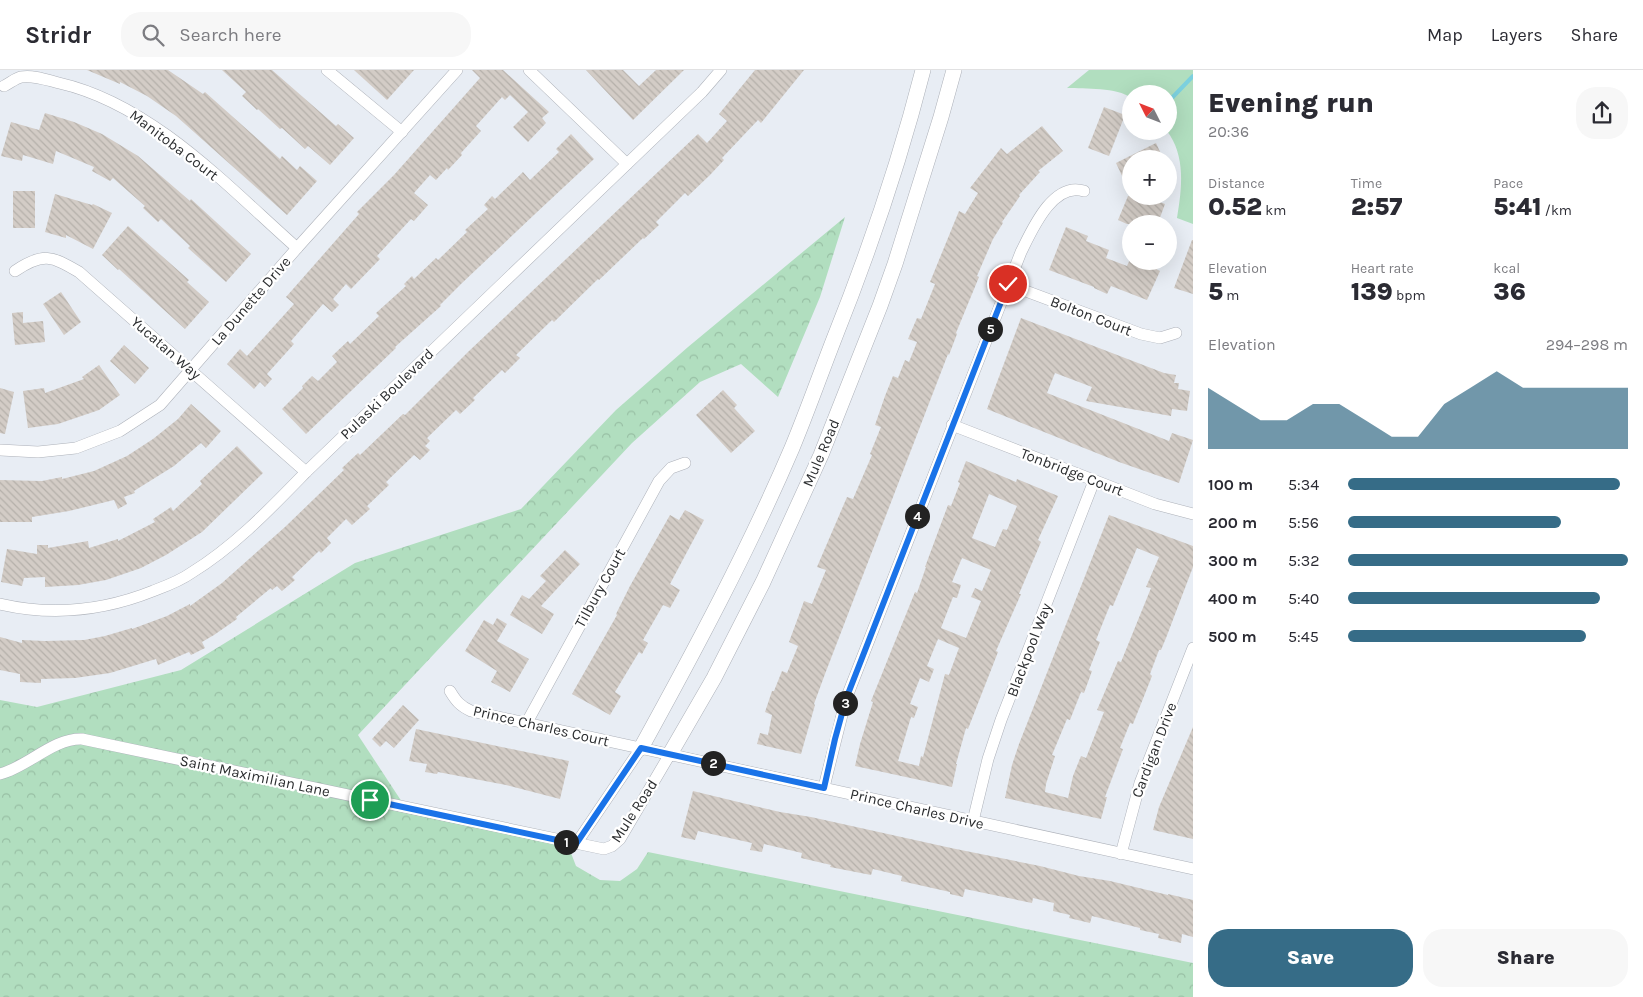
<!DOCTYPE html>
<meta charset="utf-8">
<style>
:root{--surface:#fff;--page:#f7f7f7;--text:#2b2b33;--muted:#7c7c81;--line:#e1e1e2;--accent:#366c87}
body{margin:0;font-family:Karla,sans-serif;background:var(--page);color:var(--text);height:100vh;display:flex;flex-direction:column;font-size:19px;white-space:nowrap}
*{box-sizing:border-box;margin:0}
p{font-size:16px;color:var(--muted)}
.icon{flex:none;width:28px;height:28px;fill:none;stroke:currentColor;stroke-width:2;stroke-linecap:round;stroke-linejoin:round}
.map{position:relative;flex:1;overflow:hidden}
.details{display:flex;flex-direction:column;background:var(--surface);width:450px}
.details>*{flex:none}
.needle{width:32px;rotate:312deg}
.tools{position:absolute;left:1122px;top:15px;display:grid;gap:10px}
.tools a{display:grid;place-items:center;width:55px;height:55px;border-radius:50%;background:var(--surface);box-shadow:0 5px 20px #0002;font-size:25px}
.pin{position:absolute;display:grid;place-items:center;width:42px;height:42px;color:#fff;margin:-21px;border:2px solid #fff;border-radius:50%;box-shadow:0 1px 5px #0007}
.km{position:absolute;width:25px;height:25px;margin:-12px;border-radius:50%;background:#222;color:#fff;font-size:14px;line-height:25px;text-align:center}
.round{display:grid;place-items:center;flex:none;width:52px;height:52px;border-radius:20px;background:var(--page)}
.head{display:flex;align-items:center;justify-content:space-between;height:85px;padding:0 15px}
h1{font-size:28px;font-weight:800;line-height:38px}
.stats{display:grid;grid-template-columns:repeat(3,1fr);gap:8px;height:85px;padding:5px 15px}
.stats div{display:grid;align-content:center}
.stats b{font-size:25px;font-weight:800}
.stats small{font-size:14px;font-weight:400}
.stats p{font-size:14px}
.chart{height:140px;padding:10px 15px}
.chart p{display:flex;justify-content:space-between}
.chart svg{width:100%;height:90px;margin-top:5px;fill:var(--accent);opacity:.7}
.action{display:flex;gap:10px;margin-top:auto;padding:10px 15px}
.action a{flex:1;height:58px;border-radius:20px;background:var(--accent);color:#fff;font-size:20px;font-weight:800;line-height:58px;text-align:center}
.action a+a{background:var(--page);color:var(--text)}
ul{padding:0 15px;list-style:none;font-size:16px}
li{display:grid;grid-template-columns:80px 60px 1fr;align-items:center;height:38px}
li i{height:12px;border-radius:6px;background:var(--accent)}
header{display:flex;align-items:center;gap:30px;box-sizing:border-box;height:70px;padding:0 25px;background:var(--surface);border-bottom:1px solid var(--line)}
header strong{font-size:24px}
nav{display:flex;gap:28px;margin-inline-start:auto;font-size:18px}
.search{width:350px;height:45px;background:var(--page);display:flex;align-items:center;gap:12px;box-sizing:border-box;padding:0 18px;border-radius:20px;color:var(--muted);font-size:19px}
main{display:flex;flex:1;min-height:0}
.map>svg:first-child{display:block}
</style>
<header>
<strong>Stridr</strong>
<div class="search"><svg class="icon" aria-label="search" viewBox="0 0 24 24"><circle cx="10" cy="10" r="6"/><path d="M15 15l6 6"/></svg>Search here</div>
<nav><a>Map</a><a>Layers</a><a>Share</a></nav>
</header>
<main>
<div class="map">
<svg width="1193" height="927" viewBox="0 0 1193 927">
<defs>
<pattern id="forest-crowns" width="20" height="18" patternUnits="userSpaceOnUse" patternTransform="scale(1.25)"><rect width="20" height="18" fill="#b1debf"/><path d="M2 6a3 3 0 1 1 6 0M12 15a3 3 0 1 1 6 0" fill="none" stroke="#98bfa4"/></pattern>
<pattern id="building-back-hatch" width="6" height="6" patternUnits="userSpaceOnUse" patternTransform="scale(1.25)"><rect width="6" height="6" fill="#d3ccc6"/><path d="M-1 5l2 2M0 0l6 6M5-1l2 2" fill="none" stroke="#b5b0aa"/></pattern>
</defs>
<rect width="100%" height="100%" fill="#e8edf4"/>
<path fill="#b1debf" d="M1089,0H1193V154L1177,148C1182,119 1186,86 1167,61H1169V24H1131V28C1117,17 1085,19 1067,18Z"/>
<polygon fill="url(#forest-crowns)" points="845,147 820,227 778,327 741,294 700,312 632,373 358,665 402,732 564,765 576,796 600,810 620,811 637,799 648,782 1193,893 1193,927 0,927 0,630 37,637 181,600 355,493 521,439 616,340 688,277"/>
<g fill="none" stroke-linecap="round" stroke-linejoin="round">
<polyline stroke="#7cd0de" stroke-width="4" points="1169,31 1193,6"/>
</g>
<g fill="url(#building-back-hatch)" fill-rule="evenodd">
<polygon points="87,0 168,0 203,24 205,22 280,89 282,86 297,100 300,96 317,111 287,145 176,46 147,26 120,12 120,14"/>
<polygon points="222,0 272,0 336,56 338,54 354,68 330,95 308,76 305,79 282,58 280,59 258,39 257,40 242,26 246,22"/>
<polygon points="354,0 414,0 387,30"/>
<polygon points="472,0 503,0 549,42 542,48 546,53 528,72 513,57 528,42 510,25 505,30 502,27 476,56 481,61 461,83 462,85 448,100 447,98 436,110 430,105 414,123 428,135 414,151 411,149 377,186 380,189 351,219 346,214 333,229 339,235 332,242 323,234 291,271 294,274 267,304 272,309 265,317 260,312 254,319 227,294 240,279 247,286 294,234 286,227 359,144 357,142 394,105 480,8"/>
<polygon points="586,0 623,0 639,16 656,0 684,0 633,50"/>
<polygon points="755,0 804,0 761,53 758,50 722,88 724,90 710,105 688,126 685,123 656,152 659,155 644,169 643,168 599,210 598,209 554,252 552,250 516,285 520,288 505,303 502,300 473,328 475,330 460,344 456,340 427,368 430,371 425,376 430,380 420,390 414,385 386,412 389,415 367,436 370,439 352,455 346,449 327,468 331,473 321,483 319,481 292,507 295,510 282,521 277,516 272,520 271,518 236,547 237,549 214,565 202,572 205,578 191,585 189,582 158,595 156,589 110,603 75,608 41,609 41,613 20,612 20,604 0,600 0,567 22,573 22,570 45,571 84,570 105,566 132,558 132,559 167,546 190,534 190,536 222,513 285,457 344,400 342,398 358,383 360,385 403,344 405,345 469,281 698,64 707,73 727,51 719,44"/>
<polygon points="1104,37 1125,45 1109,86 1088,78"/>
<polygon points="45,43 74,52 102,64 138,86 190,131 191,129 251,184 226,212 188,178 190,176 161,149 158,152 143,138 145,136 113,108 110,111 92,101 94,97 56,81 53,94 23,85 22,91 1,86 11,52 39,60"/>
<polygon points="1042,56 1063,81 1038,101 1040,102 1019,125 1020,126 1002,152 1003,153 993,169 977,206 979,207 956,263 957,264 949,285 948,284 825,604 814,634 815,635 801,684 757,674 760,663 768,665 772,645 765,642 772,621 774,621 782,601 787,603 798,576 789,572 799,545 804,531 812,534 826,500 817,497 847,427 853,429 872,385 870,384 881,357 875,355 885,326 893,306 898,308 905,290 909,292 917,272 908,269 917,248 921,249 935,214 930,212 959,141 965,144 978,123 970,118 1001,78 1007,84"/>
<polygon points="571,64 594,89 535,144 461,214 440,235 441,236 395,277 396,278 306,364 282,339 303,318 302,316 312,306 318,311 337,292 332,286 348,271 350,274 379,246 376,243 406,216 404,214 412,206 414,209 436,188 438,190 467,162 465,160 488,139 484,135 492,126 495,129 523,102 530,110 559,82 556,79"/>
<polygon points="1156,73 1162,86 1157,89 1131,89 1131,125 1116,93"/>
<rect x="13" y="121" width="22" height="37"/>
<polygon points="55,124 92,135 93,134 112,143 93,179 66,165 66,168 45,162"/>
<polygon points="1128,126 1144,126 1165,134 1158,153 1151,151 1150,154 1127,154 1118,150"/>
<polygon points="128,156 189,210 187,212 209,232 185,259 119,199 118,200 102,185"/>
<polygon points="1066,157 1088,166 1086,171 1109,180 1106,188 1127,196 1130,189 1131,191 1155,191 1152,197 1160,201 1147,230 1111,216 1107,224 1094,218 1094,217 1049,200"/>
<polygon points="1192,170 1193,170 1193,224 1174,218"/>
<polygon points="61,222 81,252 64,265 43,234"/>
<polygon points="23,242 23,253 43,251 45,272 15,275 12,243"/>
<polygon points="1021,248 1164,303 1176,305 1174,313 1179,313 1178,319 1190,321 1187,341 1172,339 1171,346 1086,331 1092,317 1055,303 1047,323 1169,371 1172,363 1193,370 1179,413 1119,392 987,339"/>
<polygon points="124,275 149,298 135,314 110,291"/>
<polygon points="99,295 120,325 99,340 58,354 28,358 23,321 44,318 45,323 84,309 82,307"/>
<polygon points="0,318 14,322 5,364 0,363"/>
<polygon points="723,320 737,335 734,338 755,361 731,383 696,345"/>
<polygon points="191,334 221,361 206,378 201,373 174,396 134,421 135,423 124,427 127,434 118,439 114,430 69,441 32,447 32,452 0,452 0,410 42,411 62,407 62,409 94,401 127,386 153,369 178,349"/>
<polygon points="237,376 263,403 202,462 166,485 141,498 106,510 78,515 45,517 45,507 24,508 22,516 1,512 7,479 37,484 37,475 48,475 48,478 88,471 89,478 118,469 118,471 155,452 153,449 171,437 173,441 202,414 200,411"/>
<path d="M966,391L1016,412L1017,409L1058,426L1038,470L1041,472L1019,524H1021L996,581L998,582L968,659L966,658L956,694H957L952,717L855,696L860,674L873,632L871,631L915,522L917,523L926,497H925L948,435L951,436L960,413L958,412ZM989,424L1017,436L1007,460L1003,459L995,477L972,468ZM962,488L991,500L982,521L975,518L971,527L981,531L966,568L941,558L953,527L957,528L961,515L952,512ZM938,569L959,578L949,605L945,604L923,687L921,686L919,696L898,691L911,647L914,648L918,637L910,634L920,608L929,612L934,599L927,596Z"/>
<polygon points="685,440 704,450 670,514 680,520 670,538 663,535 643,570 648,573 642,584 639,582 615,622 621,626 610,645 572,624 617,545 616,544 630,516 670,445 679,450"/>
<path d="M1109,445L1193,476V497L1166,568L1161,580H1159L1150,604L1152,606L1133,654L1130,653L1120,678L1123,679L1105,727H1107L1101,749L1005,728L1012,695L1019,674ZM1137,478L1159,487L1146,517L1151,518L1121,592L1118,591L1097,640L1104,642L1086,688L1081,686L1073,706L1068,728L1045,722L1046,714L1055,686L1052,685L1067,649L1070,650L1081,622L1084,623L1092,601L1089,600L1100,572L1096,570L1110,535L1113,536Z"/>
<polygon points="565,480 580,494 541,536 554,544 542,564 510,545 522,525 529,529 546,511 540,506"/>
<polygon points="497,548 507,554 497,571 529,589 510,622 491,612 497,601 465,581 484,550 493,555"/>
<polygon points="403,635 419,650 394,678 386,671 380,677 372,669"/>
<polygon points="1193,657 1193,769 1153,760 1159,737"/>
<polygon points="416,659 569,691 560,729 506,715 438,702 437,704 425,702 427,694 409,691"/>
<polygon points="693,721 780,742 811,747 951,778 1040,796 1079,806 1110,811 1168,825 1168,824 1193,830 1193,867 1182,864 1181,873 1158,868 1159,864 1140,860 1140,858 1092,846 1090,853 1069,848 1070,845 1053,841 1054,833 1033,828 1032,833 965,819 963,827 950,824 950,822 901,811 902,806 873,799 871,805 830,797 831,795 801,788 802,783 764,774 762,782 750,780 752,773 698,761 695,770 681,767"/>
</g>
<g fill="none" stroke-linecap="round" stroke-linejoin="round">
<defs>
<g id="street">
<polyline points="327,0 402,62"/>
<polyline points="529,0 627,94"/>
<path d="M4,16C10,13 16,8 21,7C34,5 47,10 59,13C152,34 228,117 297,178"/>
<path d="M15,201C43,182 52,186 79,202L306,402"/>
<polyline points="1007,214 1141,264 1160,268 1176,263"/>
<polyline points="952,355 1155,434 1193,444"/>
<polyline points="0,380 38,382 76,378 120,361 160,335 297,178 457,0"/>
<path d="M0,534C52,546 103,541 153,521C166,516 180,511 191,503C235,476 270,439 306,402L702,22L721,0"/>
<path d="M450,621C456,631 460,636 471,641L1193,799"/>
<polyline points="526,654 659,411 671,398 685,393"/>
<path d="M0,704C28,697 53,668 82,669L604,779L612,776L620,769L670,684"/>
<path d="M824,717L846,629L1021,182C1032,160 1053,111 1084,121"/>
<polyline points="973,751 988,689 1001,650 1094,411"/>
<polyline points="576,774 641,678"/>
<polyline points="1121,784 1140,713 1193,578"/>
</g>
<g id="secondary">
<path d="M641,678C695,580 748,481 792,378C807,342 820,305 834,269C870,179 899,94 923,0"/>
<polyline points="670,684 714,608 763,512 821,385 880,236 895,194 941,47 954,0"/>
</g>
</defs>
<use href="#street" stroke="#adb1b9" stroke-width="12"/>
<use href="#secondary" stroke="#adb1b9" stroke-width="16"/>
<use href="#street" stroke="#fff" stroke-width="11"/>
<use href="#secondary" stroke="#fff" stroke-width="15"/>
</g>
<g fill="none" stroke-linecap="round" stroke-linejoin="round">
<defs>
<polyline id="route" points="370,730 576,774 641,678 824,718 835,669 846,629 1008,214"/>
</defs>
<use href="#route" stroke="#fff" stroke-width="10"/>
<use href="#route" stroke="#1a73e8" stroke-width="6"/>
</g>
<g text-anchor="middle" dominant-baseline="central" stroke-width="4.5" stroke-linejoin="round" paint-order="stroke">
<g font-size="15" fill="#2c2e30" stroke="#fff">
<text transform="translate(174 75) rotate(37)">Manitoba Court</text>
<text transform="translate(251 231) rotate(-49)">La Dunette Drive</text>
<text transform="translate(1091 246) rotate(21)">Bolton Court</text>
<text transform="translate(166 278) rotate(41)">Yucatan Way</text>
<text transform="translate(387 324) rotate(-44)">Pulaski Boulevard</text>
<text transform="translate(821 383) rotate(-67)">Mule Road</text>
<text transform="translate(1072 402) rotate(21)">Tonbridge Court</text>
<text transform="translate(600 518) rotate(-61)">Tilbury Court</text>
<text transform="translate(1029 580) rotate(-69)">Blackpool Way</text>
<text transform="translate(541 656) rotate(13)">Prince Charles Court</text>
<text transform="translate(1154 680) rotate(-69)">Cardigan Drive</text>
<text transform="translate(255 706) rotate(12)">Saint Maximilian Lane</text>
<text transform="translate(917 739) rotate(13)">Prince Charles Drive</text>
<text transform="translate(634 741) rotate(-57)">Mule Road</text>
</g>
</g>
</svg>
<div class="tools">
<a><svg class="needle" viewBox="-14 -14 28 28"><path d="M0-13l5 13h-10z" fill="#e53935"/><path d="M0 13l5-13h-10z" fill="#7c7c81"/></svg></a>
<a>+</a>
<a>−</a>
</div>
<div class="pin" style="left:370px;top:730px;background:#1e9e55"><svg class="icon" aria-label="arrive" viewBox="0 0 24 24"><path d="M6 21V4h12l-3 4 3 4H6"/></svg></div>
<div class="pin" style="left:1008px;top:214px;background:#d93025"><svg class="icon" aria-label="check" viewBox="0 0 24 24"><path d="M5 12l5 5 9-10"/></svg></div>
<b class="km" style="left:566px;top:772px">1</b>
<b class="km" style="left:713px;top:693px">2</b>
<b class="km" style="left:845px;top:633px">3</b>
<b class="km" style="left:917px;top:446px">4</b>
<b class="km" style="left:990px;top:259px">5</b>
</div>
<section class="details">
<div class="head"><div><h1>Evening run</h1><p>20:36</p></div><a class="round"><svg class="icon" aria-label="share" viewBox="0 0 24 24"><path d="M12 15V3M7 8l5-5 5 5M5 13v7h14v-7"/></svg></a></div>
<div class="stats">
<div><p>Distance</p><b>0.52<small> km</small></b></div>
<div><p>Time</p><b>2:57</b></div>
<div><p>Pace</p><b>5:41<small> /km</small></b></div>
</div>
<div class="stats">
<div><p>Elevation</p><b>5<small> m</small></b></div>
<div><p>Heart rate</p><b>139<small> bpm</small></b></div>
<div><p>kcal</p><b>36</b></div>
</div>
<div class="chart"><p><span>Elevation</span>294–298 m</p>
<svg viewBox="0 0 160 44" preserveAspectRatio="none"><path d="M0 44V14L10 22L20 30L30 30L40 22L50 22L60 30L70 38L80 38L90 22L100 14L110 6L120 14L130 14L140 14L150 14L160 14V44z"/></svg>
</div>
<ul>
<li><b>100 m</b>5:34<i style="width:97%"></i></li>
<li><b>200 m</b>5:56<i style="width:76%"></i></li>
<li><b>300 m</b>5:32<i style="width:100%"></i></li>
<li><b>400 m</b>5:40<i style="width:90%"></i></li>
<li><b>500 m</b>5:45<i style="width:85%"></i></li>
</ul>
<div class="action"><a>Save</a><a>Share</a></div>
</section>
</main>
